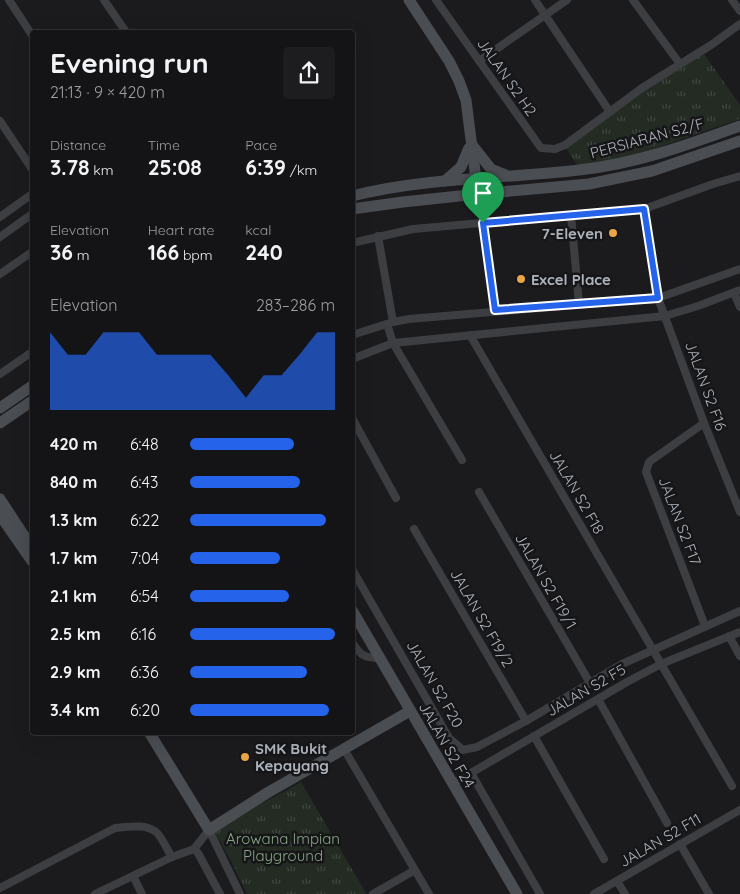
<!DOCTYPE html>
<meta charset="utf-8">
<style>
:root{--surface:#141416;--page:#1d1d1f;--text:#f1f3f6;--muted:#9d9ea1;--line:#333335;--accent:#2563eb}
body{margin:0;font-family:Quicksand,sans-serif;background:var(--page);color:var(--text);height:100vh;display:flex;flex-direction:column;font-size:19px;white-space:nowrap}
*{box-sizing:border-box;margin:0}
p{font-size:16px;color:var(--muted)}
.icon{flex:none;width:28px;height:28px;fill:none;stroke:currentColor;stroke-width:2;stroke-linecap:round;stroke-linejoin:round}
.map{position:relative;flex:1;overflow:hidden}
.sheet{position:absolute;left:30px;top:30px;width:325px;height:705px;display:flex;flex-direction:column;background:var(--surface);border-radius:5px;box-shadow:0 5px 20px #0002,0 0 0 1px var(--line)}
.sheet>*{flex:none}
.pin{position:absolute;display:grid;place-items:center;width:42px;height:42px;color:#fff;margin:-51px -21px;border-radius:50% 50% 50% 0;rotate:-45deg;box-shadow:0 0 5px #0007}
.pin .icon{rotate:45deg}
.round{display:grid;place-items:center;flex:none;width:52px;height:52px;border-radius:5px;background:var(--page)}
.overview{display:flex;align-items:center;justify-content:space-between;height:85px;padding:0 20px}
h1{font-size:28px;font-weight:700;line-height:38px}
.stats{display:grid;grid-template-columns:repeat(3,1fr);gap:8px;height:85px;padding:5px 20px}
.stats div{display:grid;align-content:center}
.stats b{font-size:21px;font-weight:700}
.stats small{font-size:14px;font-weight:400}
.stats p{font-size:14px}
.chart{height:140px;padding:10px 20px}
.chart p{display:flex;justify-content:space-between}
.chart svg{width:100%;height:90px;margin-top:5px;fill:var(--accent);opacity:.7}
ul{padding:0 20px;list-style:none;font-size:16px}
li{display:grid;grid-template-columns:80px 60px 1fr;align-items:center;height:38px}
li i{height:12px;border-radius:6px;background:var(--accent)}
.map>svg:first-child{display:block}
</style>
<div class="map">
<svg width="740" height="894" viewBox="0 0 740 894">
<defs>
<pattern id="grass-tufts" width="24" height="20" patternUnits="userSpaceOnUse" patternTransform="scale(1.25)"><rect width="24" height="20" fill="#232b23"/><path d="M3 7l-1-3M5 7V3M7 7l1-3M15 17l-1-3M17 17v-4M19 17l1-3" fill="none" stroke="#404741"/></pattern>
</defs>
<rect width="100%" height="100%" fill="#1b1b1d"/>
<g fill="url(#grass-tufts)">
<polygon points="702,51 740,105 740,119 613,163 579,167 565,147 645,87"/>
<polygon points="301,782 366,893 365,894 247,894 228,855 212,828 274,797"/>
</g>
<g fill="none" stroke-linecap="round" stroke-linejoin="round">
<g stroke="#3c3e42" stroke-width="8">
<polyline points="9,0 32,35"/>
<polyline points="104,0 126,32"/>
<polyline points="436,0 541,148 555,149 565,145 642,88 711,45 740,24"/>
<polyline points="535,0 610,112"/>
<polyline points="633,0 680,64"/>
<polyline points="732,0 740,11"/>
<polyline points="479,61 567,0"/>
<polyline points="0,121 32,169"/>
<polyline points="478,194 490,264 495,310"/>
<polyline points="644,209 658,298 704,423 740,512"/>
<polyline points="571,215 579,304"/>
<polyline points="0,217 32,194"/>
<polyline points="378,236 393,322"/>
<polyline points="0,237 32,214"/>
<polyline points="352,243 413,229 644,209 713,184 740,176"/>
<polyline points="0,274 32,252"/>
<polyline points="734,293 740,307"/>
<polyline points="387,324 393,343 462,460"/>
<polyline points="352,335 393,322 409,319 658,298 740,269"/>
<polyline points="470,335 732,786"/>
<polyline points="352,359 393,343 665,316 698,306 740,290"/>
<polyline points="0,374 32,352"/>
<polyline points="352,418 396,498"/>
<polyline points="704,423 649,462 646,472 705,626"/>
<polyline points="479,492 590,683"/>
<polyline points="414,529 526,721"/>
<polyline points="352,569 449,738 463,750 477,747 526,721 622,664 740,611"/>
<polyline points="729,636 740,656"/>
<path d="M352,642C360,655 364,658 379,658"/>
<polyline points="598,699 667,823"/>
<polyline points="534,736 604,859"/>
<polyline points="344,749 429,894"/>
<polyline points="471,773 540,894"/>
<polyline points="452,784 627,682 661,664 740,632"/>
<polyline points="680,844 709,894"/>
<polyline points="194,849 209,830 240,894"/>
<polyline points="194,849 198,853 220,894"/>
<polyline points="133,876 142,894"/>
<polyline points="617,881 625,894"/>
<path d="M0,888L115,828C127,827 147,823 157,833C163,839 167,850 172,857"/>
<polyline points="95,894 172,857 194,849"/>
<polyline points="373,894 415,870"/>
<polyline points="594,894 740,810"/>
</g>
<g stroke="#4a4d52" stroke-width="11">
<polyline points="409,0 449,61 459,81 466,100 477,187"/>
<polyline points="472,145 491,169 506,175"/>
<polyline points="445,181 461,167 469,148"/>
<path d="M352,196C426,177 504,179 579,170C635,164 688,145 740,126"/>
<polyline points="352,209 403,202 478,194 589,184 652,171 740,141"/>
<polyline points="0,408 32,386"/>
<polyline points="0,423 32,401"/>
<polyline points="0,499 32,548"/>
<polyline points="0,515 32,561"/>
<polyline points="352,610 517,894"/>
<polyline points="149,732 209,830 267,793 410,711"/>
</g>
</g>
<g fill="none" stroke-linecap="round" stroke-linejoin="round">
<defs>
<polygon id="route" points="644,209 658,298 495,310 483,223"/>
</defs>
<use href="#route" stroke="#fff" stroke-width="10"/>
<use href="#route" stroke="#2563eb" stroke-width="6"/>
</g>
<g fill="#eca544" stroke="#161618" stroke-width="2">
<circle cx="613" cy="233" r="5"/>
<circle cx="521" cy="279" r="5"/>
<circle cx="245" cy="757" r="5"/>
</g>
<g text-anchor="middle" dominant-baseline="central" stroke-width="5" stroke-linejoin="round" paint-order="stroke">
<g font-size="15" fill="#aeb4bc" stroke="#161618">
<text transform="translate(507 77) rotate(55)">JALAN S2 H2</text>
<text transform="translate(647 138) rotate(-15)">PERSIARAN S2/F</text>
<text transform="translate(706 386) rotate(70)">JALAN S2 F16</text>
<text transform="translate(577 492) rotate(60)">JALAN S2 F18</text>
<text transform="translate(680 521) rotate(69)">JALAN S2 F17</text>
<text transform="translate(546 581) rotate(60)">JALAN S2 F19/1</text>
<text transform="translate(482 618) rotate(60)">JALAN S2 F19/2</text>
<text transform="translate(435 684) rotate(60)">JALAN S2 F20</text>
<text transform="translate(586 690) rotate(-30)">JALAN S2 F5</text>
<text transform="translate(447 745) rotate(60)">JALAN S2 F24</text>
<text transform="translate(660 840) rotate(-30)">JALAN S2 F11</text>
</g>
<g font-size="15" font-weight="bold" fill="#aeb4bc" stroke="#161618" text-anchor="start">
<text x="603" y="233" text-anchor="end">7-Eleven</text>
<text x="531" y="279">Excel Place</text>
<text x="255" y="748">SMK Bukit<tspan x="255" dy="17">Kepayang</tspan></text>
</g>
<g font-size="15" fill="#87a686" stroke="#161618">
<text x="283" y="838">Arowana Impian<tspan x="283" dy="17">Playground</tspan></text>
</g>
</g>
</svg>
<div class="pin" style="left:483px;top:223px;background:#1e9e55"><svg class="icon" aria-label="arrive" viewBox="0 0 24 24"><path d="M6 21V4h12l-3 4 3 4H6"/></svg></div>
<section class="sheet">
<div class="overview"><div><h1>Evening run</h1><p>21:13 · 9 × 420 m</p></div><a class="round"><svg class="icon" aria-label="share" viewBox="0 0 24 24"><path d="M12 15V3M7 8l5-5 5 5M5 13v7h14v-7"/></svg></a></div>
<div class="stats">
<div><p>Distance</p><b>3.78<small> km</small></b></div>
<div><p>Time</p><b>25:08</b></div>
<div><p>Pace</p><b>6:39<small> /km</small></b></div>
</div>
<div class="stats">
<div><p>Elevation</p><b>36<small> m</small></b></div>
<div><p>Heart rate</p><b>166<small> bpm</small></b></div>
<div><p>kcal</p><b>240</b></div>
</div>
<div class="chart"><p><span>Elevation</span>283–286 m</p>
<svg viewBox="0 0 160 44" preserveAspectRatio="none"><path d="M0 44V6L10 17L20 17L30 6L40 6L50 6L60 17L70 17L80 17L90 17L100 27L110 38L120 27L130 27L140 17L150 6L160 6V44z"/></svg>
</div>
<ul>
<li><b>420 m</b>6:48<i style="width:72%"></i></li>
<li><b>840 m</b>6:43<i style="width:76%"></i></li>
<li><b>1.3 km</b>6:22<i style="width:94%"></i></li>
<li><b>1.7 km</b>7:04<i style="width:62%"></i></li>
<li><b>2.1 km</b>6:54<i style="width:68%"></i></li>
<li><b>2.5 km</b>6:16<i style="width:100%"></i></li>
<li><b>2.9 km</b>6:36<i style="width:81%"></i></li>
<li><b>3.4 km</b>6:20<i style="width:96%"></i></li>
</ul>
</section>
</div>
